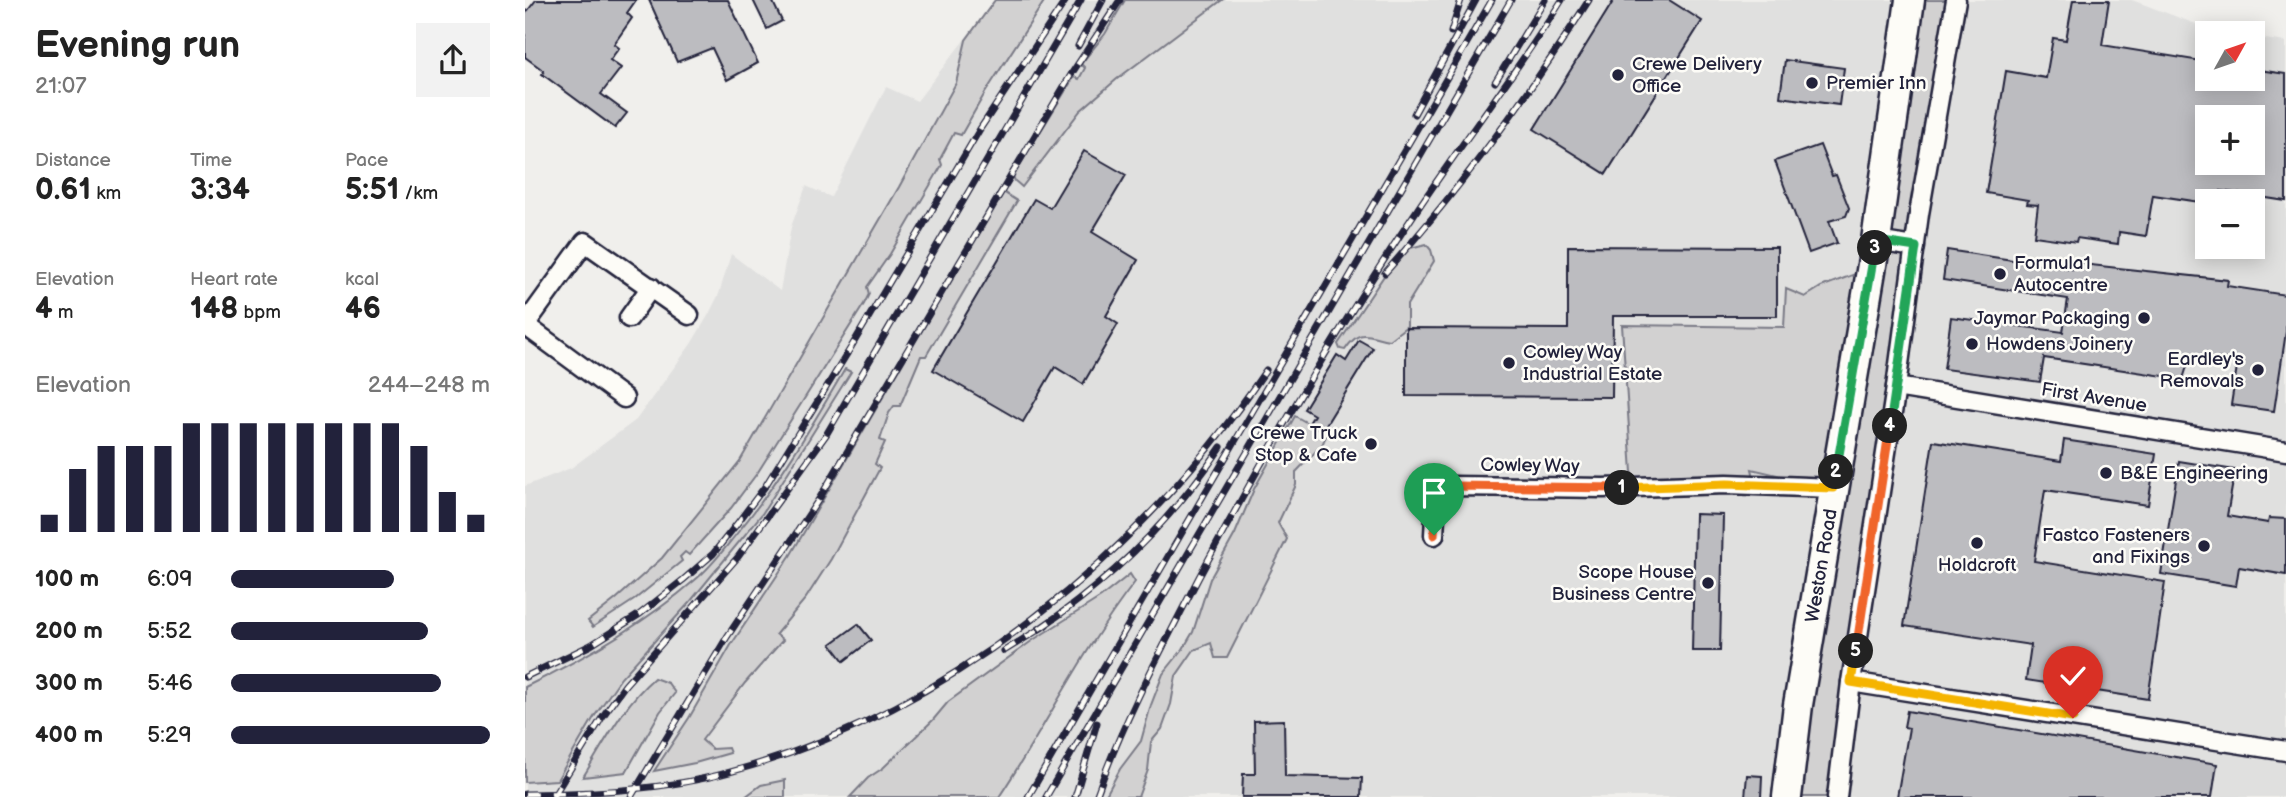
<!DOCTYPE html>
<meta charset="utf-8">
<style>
:root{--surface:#fff;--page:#f2f2f2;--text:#222;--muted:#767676;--accent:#22223b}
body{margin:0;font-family:"Balsamiq Sans",sans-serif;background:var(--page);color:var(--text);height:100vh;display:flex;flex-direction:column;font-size:26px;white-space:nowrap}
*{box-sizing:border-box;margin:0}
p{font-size:23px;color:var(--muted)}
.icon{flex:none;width:38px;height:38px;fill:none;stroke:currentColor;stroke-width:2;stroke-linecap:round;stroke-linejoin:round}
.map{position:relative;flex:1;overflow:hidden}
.side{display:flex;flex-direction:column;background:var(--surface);width:525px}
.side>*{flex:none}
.needle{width:46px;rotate:50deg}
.tools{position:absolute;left:1670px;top:21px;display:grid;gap:14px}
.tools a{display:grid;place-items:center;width:70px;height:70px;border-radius:0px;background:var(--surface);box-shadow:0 4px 18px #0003;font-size:35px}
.pin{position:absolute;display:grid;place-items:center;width:60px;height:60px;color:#fff;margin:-72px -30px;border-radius:50% 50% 50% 0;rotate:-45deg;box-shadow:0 0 7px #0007}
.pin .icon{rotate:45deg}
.km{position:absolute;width:35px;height:35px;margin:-18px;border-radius:50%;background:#222;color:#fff;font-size:19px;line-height:35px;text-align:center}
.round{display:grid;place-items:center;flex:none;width:74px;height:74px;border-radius:0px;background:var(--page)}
.summary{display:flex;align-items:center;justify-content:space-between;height:119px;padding:0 35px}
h1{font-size:38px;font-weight:800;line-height:52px}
.metrics{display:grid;grid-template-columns:repeat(3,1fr);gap:10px;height:119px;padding:7px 35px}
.metrics div{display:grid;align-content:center}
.metrics b{font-size:30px;font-weight:800}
.metrics small{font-size:19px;font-weight:400}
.metrics p{font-size:19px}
.chart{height:196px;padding:14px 35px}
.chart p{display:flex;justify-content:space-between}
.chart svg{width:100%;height:126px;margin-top:7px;stroke:var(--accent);stroke-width:6}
ul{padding:0 35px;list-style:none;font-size:23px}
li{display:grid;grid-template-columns:112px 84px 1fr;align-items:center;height:52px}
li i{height:18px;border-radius:9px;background:var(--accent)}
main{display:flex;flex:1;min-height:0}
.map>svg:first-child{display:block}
</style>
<main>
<section class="side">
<div class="summary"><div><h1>Evening run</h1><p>21:07</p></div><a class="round"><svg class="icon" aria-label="share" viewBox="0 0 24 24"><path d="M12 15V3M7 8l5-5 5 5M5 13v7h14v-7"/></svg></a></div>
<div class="metrics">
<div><p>Distance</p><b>0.61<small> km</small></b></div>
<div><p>Time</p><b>3:34</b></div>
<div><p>Pace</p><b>5:51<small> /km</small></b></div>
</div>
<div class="metrics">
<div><p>Elevation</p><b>4<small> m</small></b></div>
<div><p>Heart rate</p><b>148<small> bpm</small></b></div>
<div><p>kcal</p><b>46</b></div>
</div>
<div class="chart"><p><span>Elevation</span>244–248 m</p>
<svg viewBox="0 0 160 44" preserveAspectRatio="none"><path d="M5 44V38M15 44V22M25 44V14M35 44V14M45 44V14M55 44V6M65 44V6M75 44V6M85 44V6M95 44V6M105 44V6M115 44V6M125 44V6M135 44V14M145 44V30M155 44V38"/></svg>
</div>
<ul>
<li><b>100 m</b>6:09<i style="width:63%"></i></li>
<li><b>200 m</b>5:52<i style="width:76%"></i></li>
<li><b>300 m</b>5:46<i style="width:81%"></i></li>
<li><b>400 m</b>5:29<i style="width:100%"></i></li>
</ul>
</section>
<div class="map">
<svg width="1761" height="797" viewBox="0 0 1761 797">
<rect width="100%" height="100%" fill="#f0efec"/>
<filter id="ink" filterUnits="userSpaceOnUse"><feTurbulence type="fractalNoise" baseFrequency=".0143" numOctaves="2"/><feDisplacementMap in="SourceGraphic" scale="14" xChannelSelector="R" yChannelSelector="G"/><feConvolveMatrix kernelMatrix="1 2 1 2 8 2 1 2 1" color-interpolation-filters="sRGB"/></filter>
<g filter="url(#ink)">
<path fill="#e0e0df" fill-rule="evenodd" d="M470,0H1607L1692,32L1703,33H1682V79H1727V37L1761,42V797H0V486L46,468L111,420L166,344L184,314L194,294L206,254L255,291L266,227L281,186L306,197L361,87L392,101ZM1682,117H1727V163H1682ZM1682,201H1727V247H1682Z"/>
<g fill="#d2d1d1" stroke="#7a7a86" stroke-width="2">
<polygon points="470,0 520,0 460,93 436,135 429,133 415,159 417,165 365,254 342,287 344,294 339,304 233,472 206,508 164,555 160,552 155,557 157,561 109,600 68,627 63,621 91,599 137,558 215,461 374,187 431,83 441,40"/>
<polygon points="600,0 697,0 592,79 555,111 497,187 490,181 488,176 549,77 554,79 560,68 556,64 580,34"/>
<polygon points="1385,0 1431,0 1312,797 1262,797 1308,488 1227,469 1231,486 1108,487 1097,325 1259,327 1261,289 1280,297 1296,287 1330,274 1344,281"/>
<polygon points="478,192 492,201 401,356 396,356 375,406 369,406 364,413 355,440 360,442 350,464 355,468 306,559 281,598 251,634 258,640 220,683 177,740 187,749 203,748 205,753 170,763 129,771 164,718 206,645 265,556"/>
<path d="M901,244L906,250L909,261L882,305V326L864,340C842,336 835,327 820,350L815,349L813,344L867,264L885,248Z"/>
<path d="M320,369L326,372L237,514L165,602L96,678L69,717L32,780L0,782V687C60,658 119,624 170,580C185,568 197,552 209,537C253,484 286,427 320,369Z"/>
<polygon points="770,416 802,434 797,445 771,472 771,485 753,523 762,539 702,658 690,658 686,643 669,650 651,676 646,704 637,729 626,742 623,770 613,797 580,797 595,769 616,741 626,705 638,674 658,649 668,632 685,579 710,534 729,489"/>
<path d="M605,574L610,582C558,649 521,726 474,797H325L343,778L358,768L408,720L423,702L508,640L576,597Z"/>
<path d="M129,678L143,683L150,693L135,712L101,772L58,777C80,742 98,705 129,678Z"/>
<polygon points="260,780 260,797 220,797 236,785"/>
</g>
<g fill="#bcbcc0" stroke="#22223b" stroke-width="2" fill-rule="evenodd">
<polygon points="11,0 111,0 102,13 107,18 89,44 94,48 85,60 96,68 76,94 102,113 90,128 17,74 19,71 0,57 0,14"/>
<polygon points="124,0 203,0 233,63 202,80 187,48 152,62"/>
<polygon points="228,0 247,0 257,21 242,29"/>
<polygon points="1089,0 1144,0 1177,21 1081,174 1009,129"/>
<path d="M1548,0H1584L1577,45L1682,62V79H1727V69L1761,74V201L1696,191L1694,201H1682V203L1628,195L1621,236L1594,232L1593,244L1552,238L1551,242L1509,236L1513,205L1502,204L1503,200L1461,193L1481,71L1521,78L1528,38L1541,40ZM1682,117H1727V163H1682Z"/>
<polygon points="1260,60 1319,68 1314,105 1255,97"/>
<polygon points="1295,145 1307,176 1311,175 1324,208 1321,216 1304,221 1312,243 1284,253 1250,161"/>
<polygon points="559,151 601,175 567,232 613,260 581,316 593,324 558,384 530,367 498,422 408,370 509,199 525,208"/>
<polygon points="1043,246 1252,247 1252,316 1088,316 1087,397 881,396 881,328 1043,329"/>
<polygon points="1422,250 1547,269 1548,263 1703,280 1702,286 1761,295 1761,332 1749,411 1706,405 1713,360 1665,357 1658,379 1519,358 1515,382 1419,369 1426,317 1538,332 1543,299 1418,280"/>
<polygon points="834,340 848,348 797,431 784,423 789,415 779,409 812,355 821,361"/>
<polygon points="1539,440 1631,454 1623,505 1520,490 1509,561 1640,582 1623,699 1501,680 1506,645 1379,626 1408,441 1536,461"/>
<polygon points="1654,461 1710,470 1702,516 1743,523 1744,518 1761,519 1761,575 1714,567 1711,586 1636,574"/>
<polygon points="1170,514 1198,515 1195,651 1167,651"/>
<polygon points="333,624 346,640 319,661 306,644"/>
<polygon points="1382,711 1692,764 1687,797 1372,797 1384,728 1379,727"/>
<polygon points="759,720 760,776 837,778 836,797 717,797 718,774 730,774 729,721"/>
<polygon points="1222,775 1237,776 1236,797 1220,797"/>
</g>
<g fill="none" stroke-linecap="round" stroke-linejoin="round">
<defs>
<g id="street">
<polyline points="1351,241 1390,247"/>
<polyline points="104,318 126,287"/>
<polyline points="0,325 60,242 164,315"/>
<polyline points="0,325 99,398"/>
<polyline points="1371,387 1761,451"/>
<polyline points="909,535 911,499 918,489 928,486 1078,488 1202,484 1308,488"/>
<polyline points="1326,682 1761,751"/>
<polyline points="1312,797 1326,682 1371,387 1394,214 1431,0"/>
</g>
<g id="primary">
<path id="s1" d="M1262,797L1273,705L1351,241L1385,0"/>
</g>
</defs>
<use href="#street" stroke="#22223b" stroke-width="23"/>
<use href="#primary" stroke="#22223b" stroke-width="33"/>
<use href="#street" stroke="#fdfcf7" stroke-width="18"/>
<use href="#primary" stroke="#fdfcf7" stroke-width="28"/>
<defs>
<g id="rail">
<polyline points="926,32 936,0"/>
<polyline points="553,46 578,0"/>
<polyline points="970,82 1020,0"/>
<polyline points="889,114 951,0"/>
<path d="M860,273C935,189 1003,96 1064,0"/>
<path d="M514,629C586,580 647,520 696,447"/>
<polyline points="479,651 521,625"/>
<polyline points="0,677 66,645 115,614 158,580 188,554 211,525 241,485 325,349 455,129 541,0"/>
<path d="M0,794C68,793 140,790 205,772C424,713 615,556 741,370"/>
<polyline points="28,797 78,716 100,685 213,557 301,435 556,0"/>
<polyline points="106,797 202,637 294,499 547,73 595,0"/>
<polyline points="503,797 967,0"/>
<polyline points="521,797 986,0"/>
<polyline points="550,797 572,723"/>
<path d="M571,797C598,721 637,649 674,577C742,450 815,324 896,204C942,136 993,70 1037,0"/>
</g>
</defs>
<use href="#rail" stroke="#22223b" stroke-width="7"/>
<use href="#rail" stroke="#fdfcf7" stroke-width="4.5" stroke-dasharray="13" stroke-linecap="butt"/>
</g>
</g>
<g fill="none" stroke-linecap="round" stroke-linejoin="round" filter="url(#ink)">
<defs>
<polyline id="split-1" points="909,535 911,499 918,489 928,486 1097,488"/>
<polyline id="split-2" points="1097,488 1202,484 1308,488 1311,472"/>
<polyline id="split-3" points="1311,472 1350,248"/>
<polyline id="split-4" points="1350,248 1351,241 1391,247 1365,426"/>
<polyline id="split-5" points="1331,651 1365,426"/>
<polyline id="split-6" points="1331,651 1326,682 1548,718"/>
</defs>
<use href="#split-1" stroke="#fff" stroke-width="14"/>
<use href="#split-2" stroke="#fff" stroke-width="14"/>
<use href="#split-3" stroke="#fff" stroke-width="14"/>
<use href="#split-4" stroke="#fff" stroke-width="14"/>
<use href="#split-5" stroke="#fff" stroke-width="14"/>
<use href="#split-6" stroke="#fff" stroke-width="14"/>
<use href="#split-1" stroke="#f0652b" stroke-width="9"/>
<use href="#split-2" stroke="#f5b400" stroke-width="9"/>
<use href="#split-3" stroke="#22a559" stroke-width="9"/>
<use href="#split-4" stroke="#22a559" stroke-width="9"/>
<use href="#split-5" stroke="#f0652b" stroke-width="9"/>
<use href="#split-6" stroke="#f5b400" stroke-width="9"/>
</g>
<g fill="#22223b" stroke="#fdfcf7" stroke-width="2.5">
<circle cx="1093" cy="75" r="7"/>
<circle cx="1287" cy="83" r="7"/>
<circle cx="1475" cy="274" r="7"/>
<circle cx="1619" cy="318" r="7"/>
<circle cx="1447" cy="344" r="7"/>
<circle cx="984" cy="363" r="7"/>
<circle cx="1733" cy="370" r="7"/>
<circle cx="846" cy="444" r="7"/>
<circle cx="1581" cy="473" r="7"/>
<circle cx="1452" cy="543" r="7"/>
<circle cx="1679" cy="546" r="7"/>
<circle cx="1183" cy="583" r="7"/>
</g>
<g text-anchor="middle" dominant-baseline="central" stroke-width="5" stroke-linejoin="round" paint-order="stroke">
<g font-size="19" fill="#22223b" stroke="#fdfcf7" text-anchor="start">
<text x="1107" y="64">Crewe Delivery<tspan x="1107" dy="22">Office</tspan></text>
<text x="1301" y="83">Premier Inn</text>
<text x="1489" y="263">Formula1<tspan x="1489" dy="22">Autocentre</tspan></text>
<text x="1605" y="318" text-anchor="end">Jaymar Packaging</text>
<text x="1461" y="344">Howdens Joinery</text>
<text x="998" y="352">Cowley Way<tspan x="998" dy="22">Industrial Estate</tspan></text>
<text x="1719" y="359" text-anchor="end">Eardley's<tspan x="1719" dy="22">Removals</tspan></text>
<text x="832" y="433" text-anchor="end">Crewe Truck<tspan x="832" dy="22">Stop &amp; Cafe</tspan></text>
<text x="1595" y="473">B&amp;E Engineering</text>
<text x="1665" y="535" text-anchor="end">Fastco Fasteners<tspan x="1665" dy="22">and Fixings</tspan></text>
<text x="1452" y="565" text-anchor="middle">Holdcroft</text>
<text x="1169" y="572" text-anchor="end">Scope House<tspan x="1169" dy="22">Business Centre</tspan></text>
</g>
<g font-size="19" fill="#22223b" stroke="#fdfcf7">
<text transform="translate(1569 398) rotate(9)">First Avenue</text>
<text transform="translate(1005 466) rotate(1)">Cowley Way</text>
<text stroke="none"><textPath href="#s1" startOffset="234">Weston Road</textPath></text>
</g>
</g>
</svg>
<div class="tools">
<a><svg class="needle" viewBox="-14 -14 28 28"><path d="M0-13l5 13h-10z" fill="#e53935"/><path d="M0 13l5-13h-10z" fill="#767676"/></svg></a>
<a>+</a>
<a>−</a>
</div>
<div class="pin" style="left:909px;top:535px;background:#1e9e55"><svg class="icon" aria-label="arrive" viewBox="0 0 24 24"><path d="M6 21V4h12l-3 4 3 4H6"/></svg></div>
<div class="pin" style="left:1548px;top:718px;background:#d93025"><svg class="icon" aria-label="check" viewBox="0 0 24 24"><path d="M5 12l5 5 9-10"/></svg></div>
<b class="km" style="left:1097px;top:488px">1</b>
<b class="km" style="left:1311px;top:472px">2</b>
<b class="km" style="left:1350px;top:248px">3</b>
<b class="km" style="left:1365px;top:426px">4</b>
<b class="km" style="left:1331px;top:651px">5</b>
</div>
</main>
